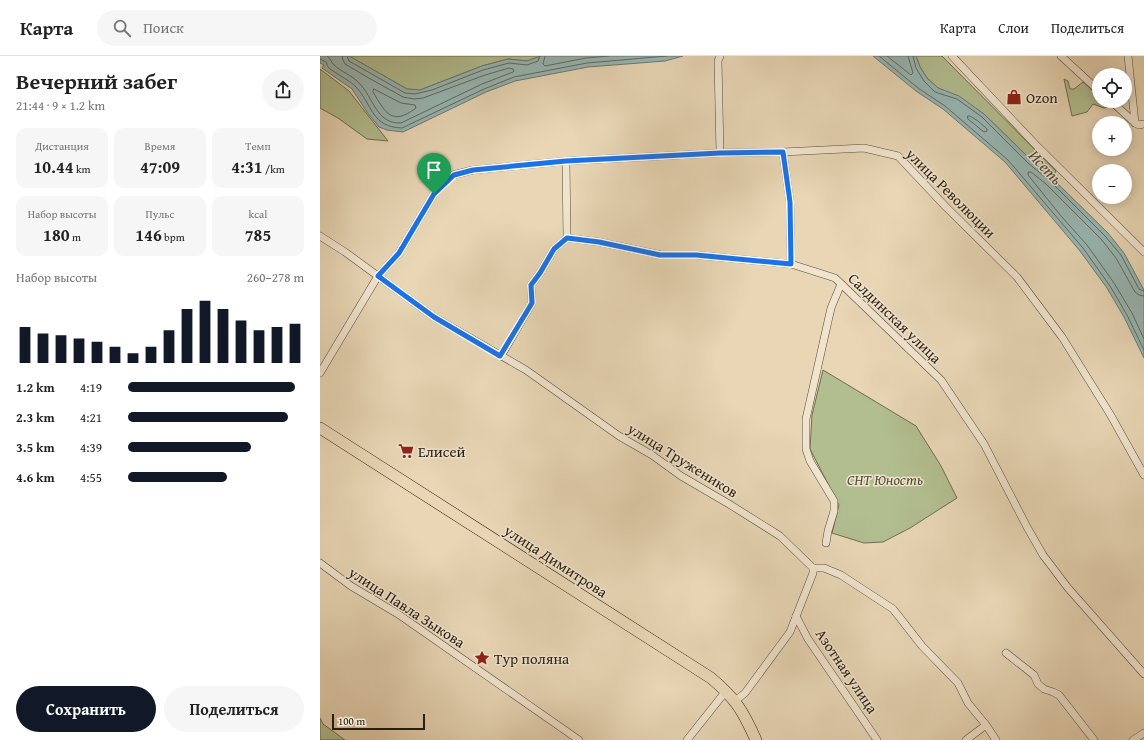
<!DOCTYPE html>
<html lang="ru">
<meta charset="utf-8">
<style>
:root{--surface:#fff;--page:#f6f6f6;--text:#222;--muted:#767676;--line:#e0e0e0;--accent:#111827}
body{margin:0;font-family:"Gentium Book Plus",serif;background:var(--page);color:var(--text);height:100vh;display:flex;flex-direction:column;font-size:15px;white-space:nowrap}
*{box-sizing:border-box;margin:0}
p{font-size:13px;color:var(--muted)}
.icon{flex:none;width:22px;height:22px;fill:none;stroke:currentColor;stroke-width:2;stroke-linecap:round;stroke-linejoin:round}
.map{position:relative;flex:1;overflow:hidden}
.panel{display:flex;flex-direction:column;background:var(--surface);width:320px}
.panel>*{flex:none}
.fabs{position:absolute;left:772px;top:12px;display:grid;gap:8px}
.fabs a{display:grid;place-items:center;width:40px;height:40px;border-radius:50%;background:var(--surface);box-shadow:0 2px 10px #0003;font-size:20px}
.scale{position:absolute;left:12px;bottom:10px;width:93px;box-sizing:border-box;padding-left:4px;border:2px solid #2a1e10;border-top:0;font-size:11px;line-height:14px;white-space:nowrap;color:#2a1e10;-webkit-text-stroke:3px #f0e4cf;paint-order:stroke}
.pin{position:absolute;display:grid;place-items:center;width:34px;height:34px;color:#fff;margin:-41px -17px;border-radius:50% 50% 50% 0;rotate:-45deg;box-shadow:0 0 4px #0007}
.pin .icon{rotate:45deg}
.round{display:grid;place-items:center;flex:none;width:42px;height:42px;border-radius:21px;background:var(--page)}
.summary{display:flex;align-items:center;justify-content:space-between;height:68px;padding:0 16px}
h1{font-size:22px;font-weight:700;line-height:30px}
.figures{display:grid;grid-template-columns:repeat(3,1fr);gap:6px;height:68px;padding:4px 16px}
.figures div{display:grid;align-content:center;border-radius:10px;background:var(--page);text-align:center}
.figures b{font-size:17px;font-weight:700}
.figures small{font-size:11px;font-weight:400}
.figures p{font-size:11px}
.chart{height:112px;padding:8px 16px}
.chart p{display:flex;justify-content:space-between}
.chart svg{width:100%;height:72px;margin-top:4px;stroke:var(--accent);stroke-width:6}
.button{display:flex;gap:8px;margin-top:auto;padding:8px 16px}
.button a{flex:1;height:46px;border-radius:24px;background:var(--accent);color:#fff;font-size:16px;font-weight:700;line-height:46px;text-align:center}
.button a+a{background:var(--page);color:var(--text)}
ul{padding:0 16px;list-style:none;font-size:13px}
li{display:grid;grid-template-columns:64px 48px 1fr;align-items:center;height:30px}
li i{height:10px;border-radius:5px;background:var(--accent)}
header{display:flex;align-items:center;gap:24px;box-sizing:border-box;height:56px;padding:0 20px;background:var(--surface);border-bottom:1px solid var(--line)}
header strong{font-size:19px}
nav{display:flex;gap:22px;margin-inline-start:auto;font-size:14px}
.search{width:280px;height:36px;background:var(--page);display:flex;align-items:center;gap:10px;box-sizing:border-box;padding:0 14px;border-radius:22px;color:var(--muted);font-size:15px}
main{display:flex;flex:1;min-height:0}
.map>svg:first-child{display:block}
</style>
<header>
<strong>Карта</strong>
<div class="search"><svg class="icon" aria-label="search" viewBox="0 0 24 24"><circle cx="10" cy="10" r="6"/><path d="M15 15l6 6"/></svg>Поиск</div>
<nav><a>Карта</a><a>Слои</a><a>Поделиться</a></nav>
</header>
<main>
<section class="panel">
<div class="summary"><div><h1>Вечерний забег</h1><p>21:44 · 9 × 1.2 km</p></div><a class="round"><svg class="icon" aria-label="share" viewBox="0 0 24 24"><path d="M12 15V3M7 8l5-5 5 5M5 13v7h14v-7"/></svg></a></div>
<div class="figures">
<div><p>Дистанция</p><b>10.44<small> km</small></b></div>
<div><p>Время</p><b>47:09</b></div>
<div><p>Темп</p><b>4:31<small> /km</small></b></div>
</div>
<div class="figures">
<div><p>Набор высоты</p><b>180<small> m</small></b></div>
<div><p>Пульс</p><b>146<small> bpm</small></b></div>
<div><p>kcal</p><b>785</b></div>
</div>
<div class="chart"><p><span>Набор высоты</span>260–278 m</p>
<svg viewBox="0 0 160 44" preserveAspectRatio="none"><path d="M5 44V22M15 44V26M25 44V27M35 44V29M45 44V31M55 44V34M65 44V38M75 44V34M85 44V24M95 44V11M105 44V6M115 44V11M125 44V18M135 44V24M145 44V22M155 44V20"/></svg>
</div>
<ul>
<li><b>1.2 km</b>4:19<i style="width:95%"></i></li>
<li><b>2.3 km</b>4:21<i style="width:91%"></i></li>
<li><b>3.5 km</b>4:39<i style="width:70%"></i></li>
<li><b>4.6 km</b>4:55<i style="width:56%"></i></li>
</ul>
<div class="button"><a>Сохранить</a><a>Поделиться</a></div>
</section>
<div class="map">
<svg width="824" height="684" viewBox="0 0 824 684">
<rect width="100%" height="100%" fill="#e8d6b5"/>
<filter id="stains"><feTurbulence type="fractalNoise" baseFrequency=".005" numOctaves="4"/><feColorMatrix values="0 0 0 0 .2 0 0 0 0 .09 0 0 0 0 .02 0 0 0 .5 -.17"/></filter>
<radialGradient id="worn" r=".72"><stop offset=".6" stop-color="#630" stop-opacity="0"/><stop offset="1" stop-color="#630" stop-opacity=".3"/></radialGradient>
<g fill="#b2be90" stroke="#6e6e50">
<polygon points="29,0 221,0 207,5 188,3 162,10 100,34 87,33"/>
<polygon points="596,0 622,0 736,115 732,122 711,104 664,58 627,36 618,32 607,22 600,11"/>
<polygon points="0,13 29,35 68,85 47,83 18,62 0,52"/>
<polygon points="744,23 748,25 750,33 754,33 763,26 779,40 779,45 786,45 792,50 784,52 773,48 767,56 752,60"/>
<polygon points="503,314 596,370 621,410 637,442 590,472 563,486 544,487 512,477 519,449 490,393 492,359"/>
<polygon points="0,662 3,668 25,684 0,684"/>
</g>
<g fill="#98b7b4" stroke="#6c7a72">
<polygon points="0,0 29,0 87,33 100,34 162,10 188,3 207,5 221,0 363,0 345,5 268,11 195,25 166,36 83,76 67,74 59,71 47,56 32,33 2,12 4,9 0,7"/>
<polygon points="553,0 596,0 600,11 607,22 618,32 639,40 664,58 711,104 732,122 788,177 804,197 824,234 824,302 804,261 787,232 760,195 685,106 623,53 596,35"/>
</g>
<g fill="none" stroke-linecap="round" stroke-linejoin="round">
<g stroke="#616a62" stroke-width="1">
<path d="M7,0C11,3 11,6 14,9C21,16 32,19 39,27C54,42 56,68 81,67L162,28L193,16L194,15L193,13L189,12L165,19L103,42L94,43L83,41L47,21L25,8L23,4L22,0"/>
<polyline points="27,0 29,5 85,37 95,38 112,34 163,14 189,7 207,9 218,5 220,0"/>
<polyline points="225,0 223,8 225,10 266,2 289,0"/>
<polyline points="559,0 598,32 625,50 688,104 763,192 790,230 807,259 824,294"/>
<polyline points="567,0 591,19 593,17 588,0"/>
<polyline points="593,0 596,12 604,25 615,36 637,43 662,61 708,107 730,125 785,180 801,199 819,233 824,235"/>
<path d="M0,3L6,6C7,7 7,9 8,11C11,15 31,25 36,31C53,49 51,71 82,72L164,33L194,21L267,7L347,0"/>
<path d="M54,33L81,47L95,49L96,52C72,70 66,58 53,36Z"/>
<polygon points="648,60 650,60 658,65 667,73 667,75 664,76 648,63"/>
<polyline points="824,240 819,239 815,236 796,202 781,183 726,128 711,116 708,116 708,119 741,160 767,189 794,227 812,257 824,283"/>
</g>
<defs>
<g id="street">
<polyline points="400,0 398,5 400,97"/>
<polyline points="632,0 715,88 824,196"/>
<polyline points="741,0 779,35"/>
<polyline points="808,0 815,67"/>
<polyline points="791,45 815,67 819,69 824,68"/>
<polyline points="463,96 470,146 471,208"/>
<polyline points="246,105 247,182"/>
<polyline points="0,180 25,196 114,261 206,314 299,380 332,399 361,420 409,448 460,480 493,512 504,512 521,519 573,553 602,590 638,627 648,647 666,669 676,684"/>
<polyline points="181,300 212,247 211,229 220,217 234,193 247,182 279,186 341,199 376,199 471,208 515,222 621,324 664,388 707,471 723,499 748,532 824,618"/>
<polyline points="0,317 58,220 79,197 114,138 133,119 153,114 246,105 400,97 463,96 544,92 578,100 625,150 697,221 742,281 790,358 824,419"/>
<polyline points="506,487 508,475 514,455 514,445 490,405 486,393 486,363 511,252 521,228"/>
<polyline points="0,507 31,530 78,558 259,684"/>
<polyline points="476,560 488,583 557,684"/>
<polyline points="686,597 714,619 718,628 724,633 733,636 739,639 774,684"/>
<polyline points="415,645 425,637 470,576 486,535 493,517 493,512"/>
<polyline points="367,684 406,635"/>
<polyline points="646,684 666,669"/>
<polyline points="813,684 824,677"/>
</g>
<path id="primary" d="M0,372L391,622C416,643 423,655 436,684"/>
</defs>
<use href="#street" stroke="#5a4c39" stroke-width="8"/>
<use href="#primary" stroke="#2a1e10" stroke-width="12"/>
<use href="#street" stroke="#f0e4cf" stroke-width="7"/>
<use href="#primary" stroke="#e8d6b5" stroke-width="11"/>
</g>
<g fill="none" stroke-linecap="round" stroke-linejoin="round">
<defs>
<polygon id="route" points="463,96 470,146 471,208 376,199 340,199 279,186 247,182 234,193 220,217 211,229 212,247 180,300 114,261 58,220 79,197 114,138 134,119 153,114 246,105 400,97"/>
</defs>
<use href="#route" stroke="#fff" stroke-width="8"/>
<use href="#route" stroke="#1a73e8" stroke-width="5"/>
</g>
<defs>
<symbol id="shop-bare" viewBox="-9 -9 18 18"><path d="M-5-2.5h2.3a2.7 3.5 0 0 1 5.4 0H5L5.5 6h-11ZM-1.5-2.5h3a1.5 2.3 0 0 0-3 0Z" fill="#8f2418" stroke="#f0e4cf" stroke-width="2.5" paint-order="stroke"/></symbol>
<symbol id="supermarket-bare" viewBox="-9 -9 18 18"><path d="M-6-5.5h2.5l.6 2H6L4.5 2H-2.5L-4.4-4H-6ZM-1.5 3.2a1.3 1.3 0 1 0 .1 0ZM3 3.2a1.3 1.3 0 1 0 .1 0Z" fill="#8f2418" stroke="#f0e4cf" stroke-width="2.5" paint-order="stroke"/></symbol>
<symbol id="sight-bare" viewBox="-9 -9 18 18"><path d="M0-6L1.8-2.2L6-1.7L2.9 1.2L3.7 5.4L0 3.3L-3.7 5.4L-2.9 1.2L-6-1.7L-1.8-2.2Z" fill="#8f2418" stroke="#f0e4cf" stroke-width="2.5" paint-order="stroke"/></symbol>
</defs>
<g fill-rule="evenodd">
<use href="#shop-bare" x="683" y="30" width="22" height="22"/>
<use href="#supermarket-bare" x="75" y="384" width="22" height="22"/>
<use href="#sight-bare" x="151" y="591" width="22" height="22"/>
</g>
<g text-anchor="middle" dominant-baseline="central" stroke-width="3" stroke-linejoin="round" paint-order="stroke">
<g font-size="15" fill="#2a1e10" stroke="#f0e4cf" text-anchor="start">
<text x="706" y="41">Ozon</text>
<text x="98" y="395">Елисей</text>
<text x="174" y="602">Тур поляна</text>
</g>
<g font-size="15" fill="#2a1e10" stroke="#f0e4cf">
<text transform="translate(631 137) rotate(45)">улица Революции</text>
<text transform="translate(575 262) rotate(44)">Салдинская улица</text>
<text transform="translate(363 404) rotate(32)">улица Тружеников</text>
<text transform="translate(236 505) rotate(33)">улица Димитрова</text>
<text transform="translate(87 551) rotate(33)">улица Павла Зыкова</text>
<text transform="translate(527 615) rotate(56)">Азотная улица</text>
</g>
<g font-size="15" font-style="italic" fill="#534e36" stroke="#f0e4cf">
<text x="565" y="423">СНТ Юность</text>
</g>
<g font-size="16" font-style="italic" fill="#4b4c41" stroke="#f0e4cf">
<text transform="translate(726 111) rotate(47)">Исеть</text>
</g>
</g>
<rect width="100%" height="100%" filter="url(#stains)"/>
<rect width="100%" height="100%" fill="url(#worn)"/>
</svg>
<div class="fabs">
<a><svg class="icon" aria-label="locate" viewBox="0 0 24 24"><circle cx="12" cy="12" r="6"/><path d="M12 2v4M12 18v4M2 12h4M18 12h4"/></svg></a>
<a>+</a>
<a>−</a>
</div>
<div class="scale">100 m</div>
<div class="pin" style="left:114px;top:138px;background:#1e9e55"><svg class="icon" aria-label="arrive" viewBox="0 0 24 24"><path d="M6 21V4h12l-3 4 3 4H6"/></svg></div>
</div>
</main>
